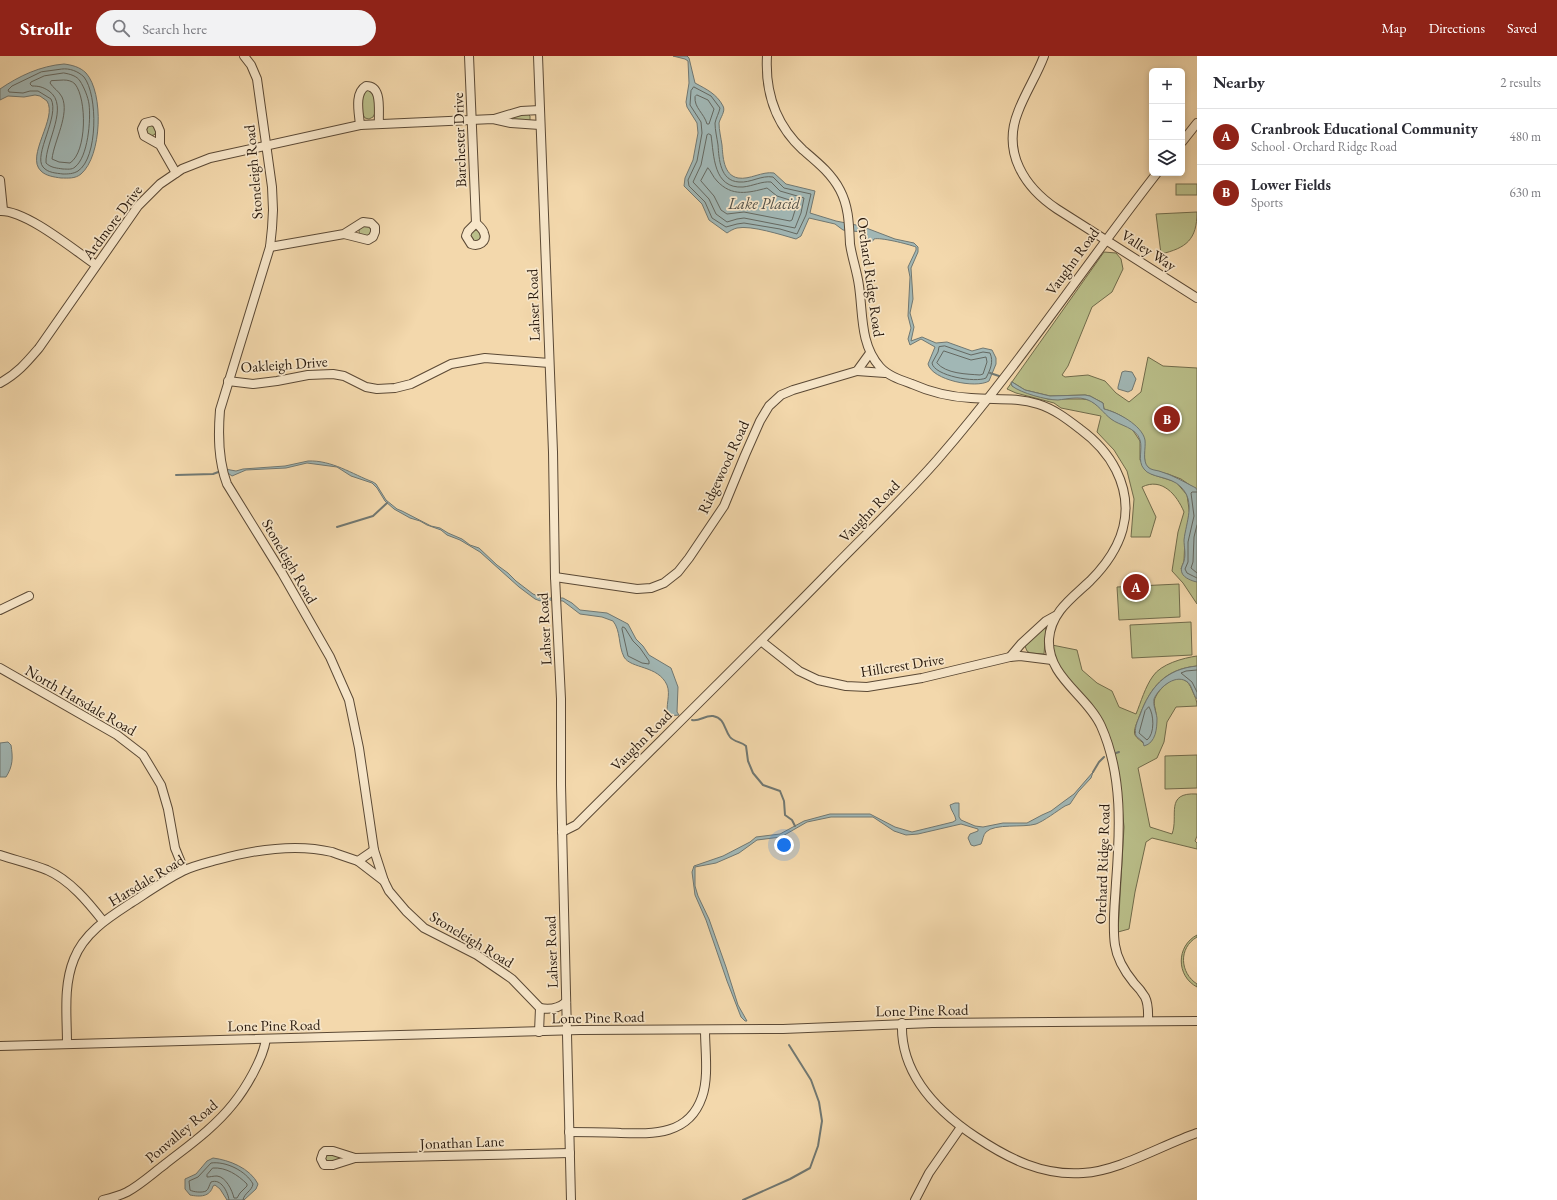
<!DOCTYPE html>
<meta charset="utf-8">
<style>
:root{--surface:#fff;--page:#f2f2f3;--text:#2b2b33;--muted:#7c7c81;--line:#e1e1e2;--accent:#8f2418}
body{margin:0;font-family:"EB Garamond",serif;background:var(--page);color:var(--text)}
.controls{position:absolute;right:12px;top:12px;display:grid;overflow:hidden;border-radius:6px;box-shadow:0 2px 6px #0003}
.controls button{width:36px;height:36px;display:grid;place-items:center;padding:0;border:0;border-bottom:1px solid var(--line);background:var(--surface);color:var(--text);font:20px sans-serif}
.you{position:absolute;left:784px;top:789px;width:14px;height:14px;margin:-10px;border:3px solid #fff;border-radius:50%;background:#1a73e8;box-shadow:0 0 0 6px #1a73e833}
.badge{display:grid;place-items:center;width:26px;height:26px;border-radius:50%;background:var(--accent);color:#fff;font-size:13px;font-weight:700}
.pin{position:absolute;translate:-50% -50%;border:2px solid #fff;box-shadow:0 1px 4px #0006}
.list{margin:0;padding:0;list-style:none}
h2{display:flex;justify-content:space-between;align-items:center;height:52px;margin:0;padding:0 16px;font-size:17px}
h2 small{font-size:13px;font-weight:400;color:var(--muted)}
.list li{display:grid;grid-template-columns:26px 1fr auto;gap:12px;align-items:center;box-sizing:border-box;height:56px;padding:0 16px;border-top:1px solid var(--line)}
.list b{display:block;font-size:15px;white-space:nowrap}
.list p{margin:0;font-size:13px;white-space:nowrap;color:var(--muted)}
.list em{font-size:13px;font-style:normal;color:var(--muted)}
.icon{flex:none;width:22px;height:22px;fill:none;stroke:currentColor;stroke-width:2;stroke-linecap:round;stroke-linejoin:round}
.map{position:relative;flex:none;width:1197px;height:1144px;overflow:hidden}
header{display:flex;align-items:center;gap:24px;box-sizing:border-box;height:56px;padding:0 20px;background:var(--accent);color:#fff}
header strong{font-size:19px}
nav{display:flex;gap:22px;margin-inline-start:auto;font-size:14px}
.search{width:280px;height:36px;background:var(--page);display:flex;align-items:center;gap:10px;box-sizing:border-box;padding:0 14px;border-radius:22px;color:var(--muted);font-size:15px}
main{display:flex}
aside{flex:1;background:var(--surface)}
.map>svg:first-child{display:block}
.green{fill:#babf8a;stroke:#716c4c}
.water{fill:#a1b7b5;stroke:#717872}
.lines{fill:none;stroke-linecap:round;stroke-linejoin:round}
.shore{stroke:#646861;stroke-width:1}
.stream{stroke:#717872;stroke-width:2}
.minor-casing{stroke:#5b4935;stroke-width:10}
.minor{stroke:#f7e6c9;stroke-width:8}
.labels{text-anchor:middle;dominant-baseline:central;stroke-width:3.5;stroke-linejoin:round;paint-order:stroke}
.street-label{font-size:15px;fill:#28190d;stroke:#f7e6c9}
.water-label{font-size:16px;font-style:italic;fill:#525048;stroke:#f7e6c9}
</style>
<header>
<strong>Strollr</strong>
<div class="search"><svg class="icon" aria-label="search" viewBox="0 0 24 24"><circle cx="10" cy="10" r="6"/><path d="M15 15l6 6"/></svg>Search here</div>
<nav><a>Map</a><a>Directions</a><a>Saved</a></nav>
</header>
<main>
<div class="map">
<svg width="1197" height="1144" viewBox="0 0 1197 1144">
<rect width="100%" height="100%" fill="#f3d8ac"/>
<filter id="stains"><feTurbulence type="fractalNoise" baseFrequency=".005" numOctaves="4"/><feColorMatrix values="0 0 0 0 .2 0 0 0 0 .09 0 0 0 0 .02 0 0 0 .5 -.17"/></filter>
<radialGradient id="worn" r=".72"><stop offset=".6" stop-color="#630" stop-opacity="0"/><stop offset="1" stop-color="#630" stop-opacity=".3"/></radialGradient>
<g class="green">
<path d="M369 33 374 38 375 57 373 61 369 63 365 62C360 55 360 42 363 35Z"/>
<path d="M528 58 530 60V65L519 66 508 62 519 59Z"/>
<path d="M152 68 157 75 154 79 149 80 144 72Z"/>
<rect x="1176" y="128" width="21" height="11"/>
<path d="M1197 156C1197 184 1186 192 1161 198L1156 158Z"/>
<circle cx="365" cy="175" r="6"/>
<circle cx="475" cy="180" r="6"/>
<path d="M1104 196 1116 197 1121 203 1123 213 1112 236 1092 251 1068 310 1062 319 1065 321 1088 319 1105 325 1116 337 1129 346 1141 336 1148 301 1163 310 1197 312V434L1181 423 1168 418 1152 414 1147 411 1145 407 1142 378C1132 366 1120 357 1104 353L1103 347 1090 340 1085 339 1050 340 1025 334 1012 326V330L1048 343H1082L1090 344 1098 350 1113 364 1130 371 1134 376 1140 385V404L1151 418 1176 426 1187 439 1190 460 1185 480 1184 505 1181 513 1197 526V548L1183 527 1172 515 1178 476 1184 456C1177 439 1162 421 1142 431L1156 461 1150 481H1131L1134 443 1127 415 1114 394 1097 376 1101 360 1061 352 1054 347 1016 337 1007 333Z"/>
<path d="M1179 528 1180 561 1119 564 1117 531Z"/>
<path d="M1191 566 1192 599 1132 602 1130 569Z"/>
<path d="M1044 571 1046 573 1044 598 1030 597 1027 595 1025 590 1037 577Z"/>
<path d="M1052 589 1077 594 1082 614 1097 627 1112 635 1119 651 1136 658C1141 646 1145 631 1153 620 1161 608 1183 602 1197 600V610C1164 613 1150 632 1139 661 1137 667 1133 674 1135 679 1137 683 1142 685 1144 688 1147 681 1156 665 1156 659 1156 652 1152 647 1156 640 1161 631 1175 617 1186 625 1190 628 1191 632 1193 636 1195 641 1197 644 1197 650L1176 651 1167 666 1164 686 1157 702 1138 712 1150 771 1172 778C1179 760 1164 736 1197 738V780L1195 785 1197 787V793L1152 782 1146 786 1135 836 1129 873 1118 876 1124 771 1120 730 1103 666 1096 654 1071 626 1057 608Z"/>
<path d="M1197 699V732L1165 733V700Z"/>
<path d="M1197 879V881C1178 892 1180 917 1197 928V931C1176 920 1176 890 1197 879Z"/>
<path d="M329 1098 339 1101V1104L326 1106 324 1100Z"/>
</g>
<g class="water">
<path d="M673 0H687L689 2 695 27C706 33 717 38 723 50 726 55 720 62 719 67 719 74 721 82 722 89 723 100 723 119 738 122 750 124 762 115 774 117L786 128 815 135 810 157 836 165 861 170 895 183 914 187 918 191V196L911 212 913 243 910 257 914 271 911 285 922 281 936 287 947 286 972 295 983 292 992 294 996 302V308L989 325C976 333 932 324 928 308L935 291 921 283 910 289 908 283 911 272 908 260 910 221 908 211 916 194V191C908 188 880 181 874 183L872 186H870L865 183 862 176 843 174 835 168 809 162 801 180 796 183C782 179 751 169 737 172 733 173 730 175 727 177L709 164 702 148 684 130 685 122 693 104 698 77 697 67 687 51 686 46 689 27 688 5 685 3Z"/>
<path d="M64 8C72 9 80 11 86 17 104 37 102 100 81 118 75 123 68 122 61 122 54 121 46 120 41 115 25 100 58 62 47 45L40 40 35 39 24 41 8 40 0 44V33C19 20 40 10 64 8Z"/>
<path d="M1125 315 1132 316 1136 323 1132 334 1128 336 1118 333V331L1122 316Z"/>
<path d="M1011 326H1012L1025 334 1050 340 1085 339 1090 340 1103 347 1104 353C1117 356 1142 369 1145 384 1146 392 1142 405 1148 411 1151 414 1155 414 1159 415 1173 419 1184 426 1196 432L1197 434V526C1192 525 1184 522 1182 517 1180 512 1183 509 1184 505 1186 498 1184 491 1184 484 1186 466 1196 446 1181 431 1171 420 1150 422 1144 413 1137 405 1143 393 1140 384 1136 371 1120 370 1111 363 1103 357 1098 348 1088 344 1079 340 1067 343 1058 344 1046 344 1021 337 1012 330Z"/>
<path d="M308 405C332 404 352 418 373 426L376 428 386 444 397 453 402 455 431 470 440 472 448 477 462 483 470 489 479 492 497 509 508 517 516 525 533 538 543 542H563L572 547 580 554 607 557 628 568 636 583 643 590 649 599 671 612 678 631 677 656 679 659 668 660C665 650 671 639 667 629 658 609 631 613 624 601 618 589 621 575 613 565L602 561 580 558 563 545 549 544 543 546 535 543 519 531 480 496 460 484 447 479 441 474 427 469 420 465 410 462 394 453 385 445 377 432 372 427 351 420 337 411 307 407 286 412 246 414 232 420 225 415V413L236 415 243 413 285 410Z"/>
<path d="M1197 610V643C1192 637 1192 628 1186 625 1174 618 1158 633 1154 643 1153 650 1156 655 1157 662 1157 672 1156 687 1144 690L1143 686 1136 680C1134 673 1137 666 1140 659 1150 631 1166 613 1197 610Z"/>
<path d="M8 686 11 689C13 702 13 710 6 721H0V687Z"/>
<path d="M1093 716 1091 722 1078 736 1070 748 1065 750C1057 755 1044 765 1036 768 1023 772 995 767 986 776 983 779 983 784 981 788L974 790 971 789 968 782 970 778 978 775V773L961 768 918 778 906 779 894 775 873 761H831L807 766 781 781 757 784 739 797 716 807 695 811V830L698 840 709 863 726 911 738 949 747 965H745L741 961 727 925 706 864 695 839 692 816 694 810 723 800 750 786 756 781 780 778 804 765 830 758H870L895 771 912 776 953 766 956 764C955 758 951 755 950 749L955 747H959V761L961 764 975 770 983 771 1003 767H1027L1042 759 1051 755 1063 746 1074 738Z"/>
<path d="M213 1102C229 1104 250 1112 258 1128L256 1133 244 1144H227L220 1133 215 1129 213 1130C210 1141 200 1141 190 1139L185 1133V1123L196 1118 207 1105Z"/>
</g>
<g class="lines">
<g class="shore">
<path d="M62 13C69 12 78 15 84 21 98 39 98 102 78 115 73 118 68 118 63 118 56 117 48 117 43 111 33 99 60 60 51 43L38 35H30L23 37 9 36 8 34 12 30 41 16Z"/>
<path d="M64 17C70 18 77 20 80 25 84 31 88 41 89 48 91 64 88 101 75 111 72 114 67 113 63 113 57 112 51 112 46 107 45 86 70 50 49 35 43 31 39 30 32 30L30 28 31 26 44 20Z"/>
<path d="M64 24C68 24 72 25 75 28 87 43 87 96 70 107L59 106 52 103C54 85 70 58 62 41 59 35 53 32 50 27L51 25Z"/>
<path d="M694 31 711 40 720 52C719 57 716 62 715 67 715 74 717 82 718 89 719 103 720 125 739 126 751 127 761 119 773 121L784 132 811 138 806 159 797 178 780 173 744 167 737 168 726 171 712 162 705 146 689 130 688 124 697 105 702 77 701 66 690 49 691 35Z"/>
<path d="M697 39 708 44 714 53 709 68H707C704 57 694 52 695 41Z"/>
<path d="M709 78 711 79C714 99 713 133 743 131 753 130 762 125 771 126L780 135 804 142 801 157 795 172 744 162 737 163 727 166 716 158 709 143 693 126 701 109 707 79Z"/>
<path d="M708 112C711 115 713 121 717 125 732 141 748 137 767 132L777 140 796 146 797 148 792 164 790 165 744 156 727 158 721 154 714 140 701 125Z"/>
<path d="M945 290 971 299 983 296 990 297C994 306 990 314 986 322 976 327 934 320 932 307L938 296 939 291Z"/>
<path d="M944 295 971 304 986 301 987 306 983 318 980 319C967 318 946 318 937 307Z"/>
<path d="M1197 436H1192L1191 437 1194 460 1188 486V506L1185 513 1187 517 1197 522"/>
<path d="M1197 469 1194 481 1193 506 1191 512 1197 517"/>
<path d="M623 571 625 572 633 585 640 592 649 605V608L642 607 628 600 622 573Z"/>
<path d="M1197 614 1186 615 1181 617 1192 626 1197 636"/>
<path d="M1149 651C1154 658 1155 678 1147 684L1139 677 1145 655Z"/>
<path d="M213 1112C226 1111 238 1119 247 1128V1130L240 1137 237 1142H234C232 1134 226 1121 217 1120 213 1120 210 1121 207 1121V1119Z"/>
<path d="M229 1144C228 1136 221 1122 211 1126 209 1129 209 1133 206 1135 202 1137 193 1136 190 1134L189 1125 198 1121 211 1107C226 1105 246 1115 253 1128 252 1135 244 1137 243 1144"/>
</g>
<g class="stream">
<path d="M990 317 999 320"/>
<path d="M176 419 213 418 221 415"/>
<path d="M337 471 373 460 387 447"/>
<path d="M692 664C699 666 705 659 713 660 725 662 724 673 730 681 734 686 742 686 746 690L748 705 753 717 763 729 780 735 784 745 785 759 792 764 795 770"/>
<path d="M1116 697 1119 696"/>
<path d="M1093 716 1099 706 1104 701"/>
<path d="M743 1144 790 1123 810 1112 818 1090 822 1065 819 1046 811 1024 789 989"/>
</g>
<defs>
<g id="minor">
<path d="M244 0 251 9 257 23 272 131 273 154 272 172 270 191 220 354C218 379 218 404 227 428L282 517 330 601 349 644 359 692 374 794 384 825 389 835 406 855 424 872 477 899 502 916 512 923 540 952 539 976"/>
<path d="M469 0 476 167"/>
<path d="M538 0 553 396 555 521 561 643V729L571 1144"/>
<path d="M767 0C765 36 776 69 803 94 817 106 831 117 840 134 849 151 849 169 850 188 852 202 857 215 859 230 863 257 860 289 880 311 888 320 901 324 912 328 930 336 952 341 971 342 994 344 1016 341 1038 348 1054 353 1067 363 1080 373 1095 384 1108 398 1116 414 1137 456 1121 494 1090 525 1072 542 1051 556 1049 583 1047 621 1087 639 1101 670 1123 719 1120 775 1116 827 1115 847 1112 869 1115 889 1117 903 1125 916 1134 927 1138 931 1142 936 1145 941 1149 949 1148 957 1148 965"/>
<path d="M1044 0C1037 19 1025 37 1018 56 1002 96 1024 131 1057 153L1197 242"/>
<path d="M494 63 521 55 540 54"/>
<path d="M360 69C359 57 354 37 366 30 383 30 378 55 379 67"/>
<path d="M1182 86 1197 67"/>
<path d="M160 89V75L157 68 153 65 145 67 142 73 144 80 160 89 176 117"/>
<path d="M0 124 3 154"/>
<path d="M0 155C26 154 74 194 96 209"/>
<path d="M476 167C479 170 483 173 484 177 488 186 478 191 471 188L466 180 468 175Z"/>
<path d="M270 191 344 178 368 184 373 181 375 176V171L371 167 363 166 344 178"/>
<path d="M857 315 885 317"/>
<path d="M228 325 253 328 277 325 308 319 333 318 344 320 366 331 377 333 395 332 411 328 451 308 485 302 549 307"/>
<path d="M0 327C17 318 27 306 39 292L138 150 160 128 182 113 210 102 360 69 493 63 511 67 540 69"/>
<path d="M555 521 637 533 651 532 664 527 678 516 689 502 724 450 745 399 760 365 769 350 781 339 793 334 857 315 870 297"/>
<path d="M0 554 29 540"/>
<path d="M761 585 799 615 818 624 846 630 867 631 922 622 1010 601 1021 588 1046 565 1055 560"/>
<path d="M1010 601 1020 600 1052 604"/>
<path d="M0 612 117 679 143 699 161 729 168 753 175 792 184 814"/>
<path d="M562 776 576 769C660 685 745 602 828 517 865 479 903 443 938 403 1017 312 1083 212 1157 117"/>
<path d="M0 799C15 804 32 808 47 814 70 824 88 846 103 865"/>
<path d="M358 805 384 825"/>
<path d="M540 952C550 954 559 952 566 946"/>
<path d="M902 967C900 1018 937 1055 976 1081 1009 1103 1043 1120 1083 1117 1119 1115 1162 1089 1197 1077"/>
<path d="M67 988C67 960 63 930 74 903 84 877 108 862 131 847 148 836 165 824 183 815 193 810 206 807 217 804 253 794 295 787 332 796 340 799 349 802 358 805L374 794"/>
<path d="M0 990 580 974 783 973 932 967 1197 965"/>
<path d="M569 1076C586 1076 604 1076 621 1077 654 1078 689 1079 702 1041 709 1022 705 994 705 974"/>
<path d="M355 1102 333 1109H324L321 1103 323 1097 325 1095H333L355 1102 570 1097"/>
<path d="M103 1144C111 1142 119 1140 127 1136 140 1129 152 1118 164 1109 188 1090 214 1072 233 1048 246 1032 263 1003 266 983"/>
<path d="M915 1144 929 1117 961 1071"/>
</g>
</defs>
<use href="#minor" class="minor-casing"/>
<use href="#minor" class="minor"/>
</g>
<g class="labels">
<g class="street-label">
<text transform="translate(459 84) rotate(-92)">Barchester Drive</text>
<text transform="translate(253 116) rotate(-95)">Stoneleigh Road</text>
<text transform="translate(112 166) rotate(-53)">Ardmore Drive</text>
<text transform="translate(1149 194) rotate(33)">Valley Way</text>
<text transform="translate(1072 205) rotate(-54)">Vaughn Road</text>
<text transform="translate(871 221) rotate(82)">Orchard Ridge Road</text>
<text transform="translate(533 249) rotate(-92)">Lahser Road</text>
<text transform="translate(284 308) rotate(-4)">Oakleigh Drive</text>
<text transform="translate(723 411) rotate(-65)">Ridgewood Road</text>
<text transform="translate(869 455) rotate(-46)">Vaughn Road</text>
<text transform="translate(290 505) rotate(60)">Stoneleigh Road</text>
<text transform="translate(544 573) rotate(-93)">Lahser Road</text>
<text transform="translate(902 609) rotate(-9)">Hillcrest Drive</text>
<text transform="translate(81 644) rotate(30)">North Harsdale Road</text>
<text transform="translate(641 684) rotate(-45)">Vaughn Road</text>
<text transform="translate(1102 808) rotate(-88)">Orchard Ridge Road</text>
<text transform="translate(146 824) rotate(-31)">Harsdale Road</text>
<text transform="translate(472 883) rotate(31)">Stoneleigh Road</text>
<text transform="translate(551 896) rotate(-92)">Lahser Road</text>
<text transform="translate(922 954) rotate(-1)">Lone Pine Road</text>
<text transform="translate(598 961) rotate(-1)">Lone Pine Road</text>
<text transform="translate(274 969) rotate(-1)">Lone Pine Road</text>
<text transform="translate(181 1075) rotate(-40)">Ponvalley Road</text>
<text transform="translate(462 1086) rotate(-2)">Jonathan Lane</text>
</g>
<g class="water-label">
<text x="764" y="147">Lake Placid</text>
</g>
</g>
<rect width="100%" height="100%" filter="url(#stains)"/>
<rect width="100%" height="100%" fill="url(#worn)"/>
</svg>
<div class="controls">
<button>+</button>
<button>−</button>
<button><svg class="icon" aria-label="layers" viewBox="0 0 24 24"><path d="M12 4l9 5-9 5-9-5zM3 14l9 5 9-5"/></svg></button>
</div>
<div class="you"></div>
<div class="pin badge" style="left:1136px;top:531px">A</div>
<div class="pin badge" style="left:1167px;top:363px">B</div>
</div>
<aside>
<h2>Nearby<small>2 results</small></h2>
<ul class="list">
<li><span class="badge">A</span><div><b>Cranbrook Educational Community</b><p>School · Orchard Ridge Road</p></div><em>480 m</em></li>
<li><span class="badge">B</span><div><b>Lower Fields</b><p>Sports</p></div><em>630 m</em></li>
</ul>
</aside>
</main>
